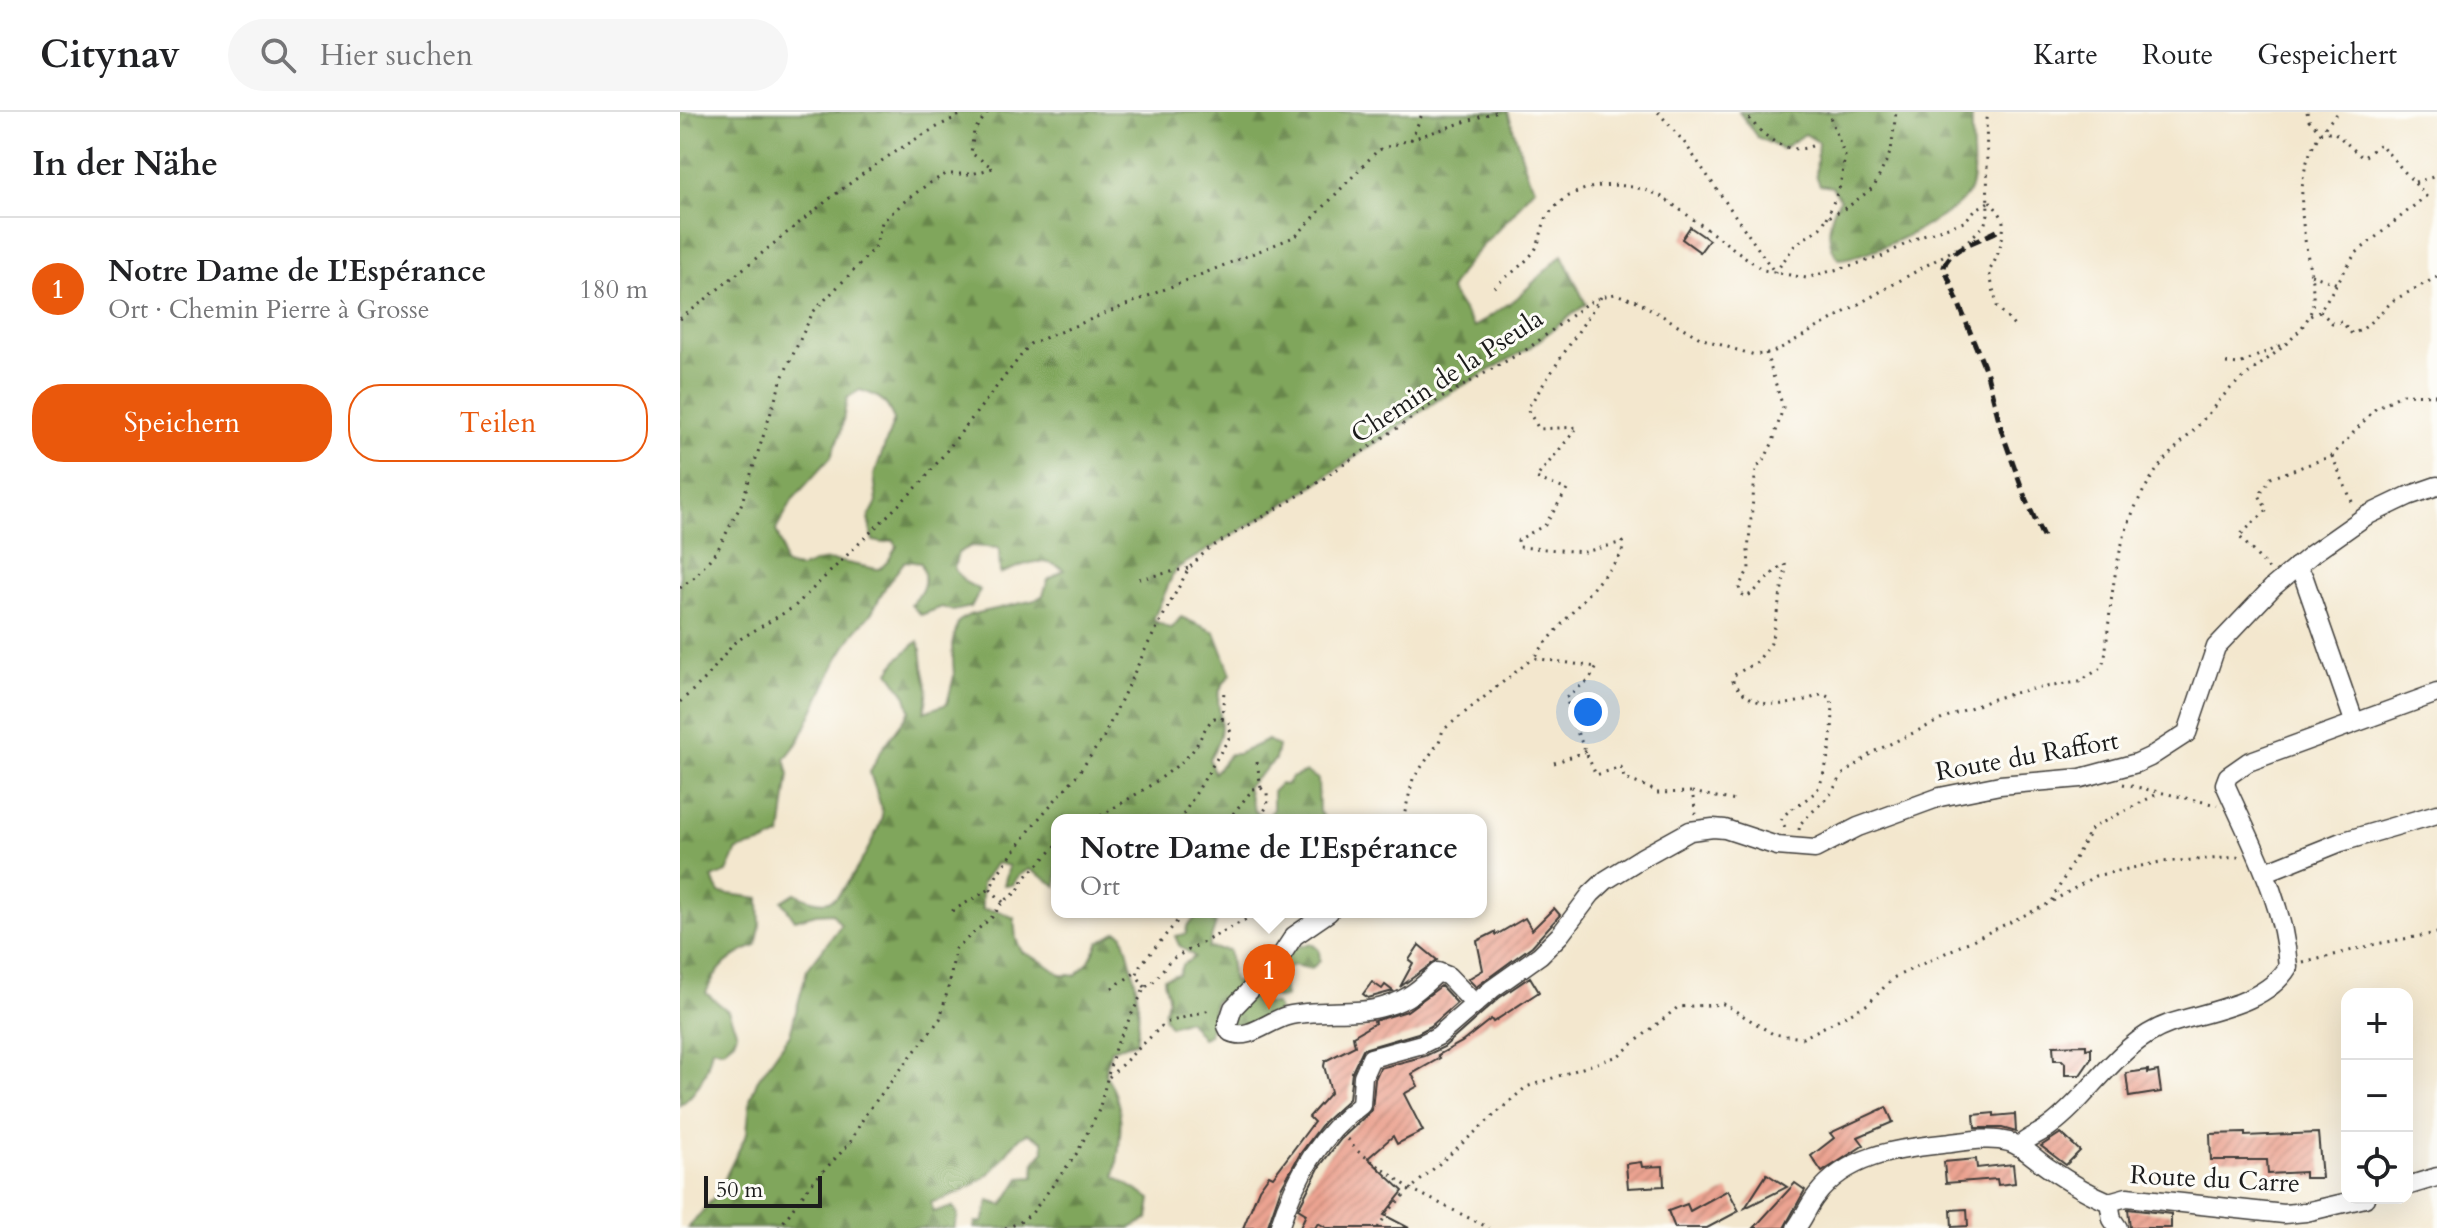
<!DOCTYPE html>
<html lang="de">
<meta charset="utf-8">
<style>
:root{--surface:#fff;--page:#f6f6f6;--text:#202124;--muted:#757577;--line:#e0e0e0;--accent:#ea580c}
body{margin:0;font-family:Cardo,serif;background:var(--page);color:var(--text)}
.controls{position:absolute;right:24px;bottom:24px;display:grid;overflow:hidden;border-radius:16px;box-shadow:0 8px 32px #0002}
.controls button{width:72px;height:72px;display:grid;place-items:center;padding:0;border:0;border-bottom:2px solid var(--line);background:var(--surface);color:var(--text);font:40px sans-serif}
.scale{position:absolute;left:24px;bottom:20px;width:118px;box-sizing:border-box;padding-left:8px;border:4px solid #1c1c1c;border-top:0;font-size:22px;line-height:28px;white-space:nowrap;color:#1c1c1c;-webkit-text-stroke:6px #fdfcf7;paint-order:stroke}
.you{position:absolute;left:908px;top:600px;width:28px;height:28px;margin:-20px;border:6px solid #fff;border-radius:50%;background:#1a73e8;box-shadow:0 0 0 12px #1a73e833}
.badge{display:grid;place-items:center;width:52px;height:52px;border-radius:50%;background:var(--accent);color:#fff;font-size:26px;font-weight:700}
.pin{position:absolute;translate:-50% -66px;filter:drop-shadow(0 2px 4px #0008)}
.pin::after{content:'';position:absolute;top:42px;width:28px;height:24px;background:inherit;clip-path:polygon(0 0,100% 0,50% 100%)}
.popup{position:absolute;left:371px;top:702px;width:436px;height:104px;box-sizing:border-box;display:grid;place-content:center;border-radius:16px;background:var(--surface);filter:drop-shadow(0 2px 6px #0005);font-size:26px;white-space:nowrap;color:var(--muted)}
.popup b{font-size:30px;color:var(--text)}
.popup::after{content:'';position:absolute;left:50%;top:100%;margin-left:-16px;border:16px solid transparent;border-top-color:var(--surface)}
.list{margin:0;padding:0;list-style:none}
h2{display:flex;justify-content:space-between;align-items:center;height:104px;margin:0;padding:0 32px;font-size:34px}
h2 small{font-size:26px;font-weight:400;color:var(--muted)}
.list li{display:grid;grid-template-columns:52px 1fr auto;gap:24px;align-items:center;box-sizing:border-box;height:144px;padding:0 32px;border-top:2px solid var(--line)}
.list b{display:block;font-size:30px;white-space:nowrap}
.list p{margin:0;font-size:26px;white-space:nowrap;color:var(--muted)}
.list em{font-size:26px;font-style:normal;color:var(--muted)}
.actions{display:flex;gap:16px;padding:24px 32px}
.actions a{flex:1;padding:18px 0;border:2px solid var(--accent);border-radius:32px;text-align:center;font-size:28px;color:var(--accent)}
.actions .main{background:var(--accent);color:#fff}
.icon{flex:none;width:44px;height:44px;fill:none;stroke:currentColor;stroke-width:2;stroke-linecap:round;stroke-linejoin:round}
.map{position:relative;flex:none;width:1757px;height:1116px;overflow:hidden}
header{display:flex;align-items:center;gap:48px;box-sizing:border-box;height:112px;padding:0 40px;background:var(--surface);border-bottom:2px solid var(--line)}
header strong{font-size:38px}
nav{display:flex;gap:44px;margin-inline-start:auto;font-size:28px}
.search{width:560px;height:72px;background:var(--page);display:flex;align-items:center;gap:20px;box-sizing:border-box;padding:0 28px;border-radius:44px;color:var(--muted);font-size:30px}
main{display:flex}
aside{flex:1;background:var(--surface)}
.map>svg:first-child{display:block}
.forest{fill:url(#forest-firs);stroke:#4e613c;stroke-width:2;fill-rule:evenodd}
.building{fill:url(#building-hatch)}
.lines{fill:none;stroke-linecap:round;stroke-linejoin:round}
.street-casing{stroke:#3c3a37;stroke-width:21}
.path{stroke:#3c3a37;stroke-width:3;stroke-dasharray:2 6;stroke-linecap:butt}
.street{stroke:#fff;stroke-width:18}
.rail{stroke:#1c1c1c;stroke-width:5;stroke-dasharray:12 6;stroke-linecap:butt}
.labels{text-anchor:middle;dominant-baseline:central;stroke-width:6;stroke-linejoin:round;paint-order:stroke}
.street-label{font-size:26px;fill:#1c1c1c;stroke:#fdfcf7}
</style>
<header>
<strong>Citynav</strong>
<div class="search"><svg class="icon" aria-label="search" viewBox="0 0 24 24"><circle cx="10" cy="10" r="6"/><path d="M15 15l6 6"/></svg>Hier suchen</div>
<nav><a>Karte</a><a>Route</a><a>Gespeichert</a></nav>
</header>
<main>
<aside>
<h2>In der Nähe<small></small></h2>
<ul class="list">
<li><span class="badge">1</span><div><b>Notre Dame de L'Espérance</b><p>Ort · Chemin Pierre à Grosse</p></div><em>180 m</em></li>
</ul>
<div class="actions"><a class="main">Speichern</a><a>Teilen</a></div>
</aside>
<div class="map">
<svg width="1757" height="1116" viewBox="0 0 1757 1116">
<defs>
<pattern id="forest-firs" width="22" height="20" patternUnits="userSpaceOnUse" patternTransform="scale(2)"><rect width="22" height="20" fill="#80a65c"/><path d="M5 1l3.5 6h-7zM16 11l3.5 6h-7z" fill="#68864b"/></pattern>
<pattern id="building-hatch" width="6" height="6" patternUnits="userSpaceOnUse" patternTransform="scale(2)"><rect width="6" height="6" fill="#eba391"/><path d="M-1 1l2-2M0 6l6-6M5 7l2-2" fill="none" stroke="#c98c7c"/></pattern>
</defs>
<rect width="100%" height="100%" fill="#fdfcf7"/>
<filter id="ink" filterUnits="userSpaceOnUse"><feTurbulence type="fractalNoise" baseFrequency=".0125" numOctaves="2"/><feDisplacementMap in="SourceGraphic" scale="16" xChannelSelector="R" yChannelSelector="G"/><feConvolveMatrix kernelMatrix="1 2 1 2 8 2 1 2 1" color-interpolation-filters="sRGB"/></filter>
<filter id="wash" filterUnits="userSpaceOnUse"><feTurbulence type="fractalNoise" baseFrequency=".006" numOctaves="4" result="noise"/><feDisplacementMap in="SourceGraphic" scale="32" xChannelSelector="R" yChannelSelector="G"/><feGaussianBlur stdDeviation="1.8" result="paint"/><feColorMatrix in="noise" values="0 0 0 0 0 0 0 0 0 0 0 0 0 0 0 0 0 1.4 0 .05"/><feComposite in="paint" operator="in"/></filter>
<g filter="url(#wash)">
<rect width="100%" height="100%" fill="#f3e7ce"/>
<g class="forest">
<path d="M0 0H828L848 64 855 76C844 84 840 95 830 105 808 129 784 149 770 178L794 215 837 186 882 143 906 192 849 236 758 288 615 386 499 455 494 460 473 508 491 517 501 505 535 520 551 562C526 589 546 597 540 623 538 632 533 640 529 647L534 661 550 642H558L588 628 598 634 595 648 567 675 574 699 588 706 593 697V679L600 672 606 673 611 666 626 660 638 667 639 700 647 708H377V774L349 757 337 765 332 773H324L329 754 316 751 302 771V797L319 799 334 806 336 827 342 840 363 850 381 863H396L408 851 419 830 437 819 443 823C454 859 463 892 456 930L431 937 425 962C448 995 440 1028 435 1065L471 1087 468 1107 451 1116H294L295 1110H303L309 1089 323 1093 340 1066 354 1065 355 1049 364 1039 363 1029 347 1021C334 1029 330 1037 321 1049 309 1065 292 1075 275 1082 265 1086 262 1089 251 1090L253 1100 273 1095 278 1103 274 1116H8L33 1087 41 1074 67 1021 70 988 77 969 110 922 127 858 161 813 152 801 136 802 115 808 102 789 115 781C126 786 140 793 152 788 164 783 203 715 202 702 201 689 193 673 190 660L200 640 230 599 226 584 209 560 218 547 238 529C243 538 241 544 243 554 247 577 250 575 244 600L267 592 274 564 272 533 278 510 289 503 355 488 363 483 368 468 384 458C362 442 343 453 320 462L319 436 291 434 278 441 274 457 285 470 300 478 291 495 273 499 262 495 241 503 231 493C244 479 248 469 241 451L225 449 206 474 191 502 176 518 157 548 119 629 105 647 109 662 101 723 84 731 57 738 47 760 32 766 40 781 79 786 80 815 76 834C51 843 36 856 26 881L48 899 57 921 54 929 43 938 32 936C28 958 19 980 0 993ZM180 278C200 284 207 289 214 308L194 363 197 390 188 407 193 429 203 431 213 428 217 434 208 449 200 457C183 456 156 446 141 449 123 452 126 461 104 452L102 435 96 418 113 387 151 345 161 320 167 286Z"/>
<path d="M1059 0H1292C1290 20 1298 65 1289 80 1274 106 1189 145 1159 147 1144 130 1148 105 1160 87L1152 75 1140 73 1136 63 1138 30 1125 22 1102 37 1077 25Z"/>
<path d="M522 800H528V806L536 811 528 836 549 838 553 869H559L564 851 570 844 584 847 589 843 631 831 639 838 640 849 631 857 613 853 606 856 603 869 605 885 596 886 578 874 573 884 575 891 596 892 599 899 563 920 552 914 550 888 544 891 535 888 529 923 522 926 508 908 490 914C480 901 485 901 488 888 489 880 484 874 484 866L499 862 502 853 515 845 499 833 495 824 506 822 507 814Z"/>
</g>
<g id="blocks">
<g class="building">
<path d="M1010 115 1029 128 1020 140 1002 127Z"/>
<path d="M874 796 880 803 852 834 796 875 788 867 803 858 797 829 815 820 816 823 845 806 852 818Z"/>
<path d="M739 833 757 848 720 875 733 851 729 848Z"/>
<path d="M850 865 859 880 813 910 811 907 782 930 758 943 760 946 732 962 738 974 724 982 743 1019 717 1032 713 1024 688 1046 723 1079 704 1103 729 1116H647L638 1111 635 1116H620L626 1102 618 1097 640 1054 661 1027 692 998 695 967 700 956 745 944 764 935 819 886Z"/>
<path d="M692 870 702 877 705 873 713 879 688 886 683 882Z"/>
<path d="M761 874 777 891 751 914 738 921 683 937 672 960 669 987 644 1010 620 1042 601 1076 587 1116H563L579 1077 589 1063 593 1065 628 1018 634 1010 629 1005 651 980 644 954 645 949 675 934 673 924 695 911 694 909 727 899Z"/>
<path d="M1406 933V937L1411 936V947L1400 963H1385V951L1382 948H1374L1373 934Z"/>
<path d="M1468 958V961L1478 959 1481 980 1449 985 1446 961Z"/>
<path d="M1206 995 1213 1010 1178 1025 1184 1033 1142 1060 1131 1044 1154 1026 1150 1021Z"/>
<path d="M1314 1001V1004L1335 1002 1336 1020 1322 1016H1295L1294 1003Z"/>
<path d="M1381 1021 1400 1039 1386 1053 1361 1034Z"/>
<path d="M1565 1021V1024L1638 1021 1642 1066H1625V1060L1588 1062 1587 1048H1531L1530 1022Z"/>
<path d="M1296 1047 1297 1056 1333 1052 1335 1071 1318 1073 1317 1067 1266 1071 1264 1050Z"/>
<path d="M961 1050 962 1055 983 1054 984 1074 948 1076 946 1052Z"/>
<path d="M1087 1062 1107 1075 1065 1096Z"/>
<path d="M1115 1071 1125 1078 1104 1116H1074Z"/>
<path d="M1048 1078 1059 1099 1027 1116H995L988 1099 1007 1092 1010 1099Z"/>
<path d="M1287 1097 1288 1114 1272 1115 1271 1098Z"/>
<path d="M1448 1097 1491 1102V1116H1450Z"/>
</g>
</g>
</g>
<g filter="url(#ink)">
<use href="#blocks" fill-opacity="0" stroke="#3c3a37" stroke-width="2"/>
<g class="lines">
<defs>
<g id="street">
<path d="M1616 455 1624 466 1674 609"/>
<path d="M1586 760 1661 730 1757 702"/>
<path d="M649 800 614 824 597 850 553 896 547 914 550 920C568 929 588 909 607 904 639 896 675 904 706 894 728 888 742 875 758 860L768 864 795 892"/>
<path d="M1339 1034C1348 1025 1360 1022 1370 1014 1412 983 1438 930 1489 912 1527 899 1585 893 1608 855 1604 789 1571 731 1545 672L1548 664 1568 650 1757 581"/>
<path d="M1727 1074 1757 1065"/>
<path d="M1429 1090 1447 1085 1604 1102 1626 1100 1685 1086"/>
<path d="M1429 1090 1432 1107 1438 1116"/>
<path d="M599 1116C614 1067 639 1024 681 993L683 964 691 946 742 932 758 924 812 877 860 843 880 823 911 782 926 768 963 745 1010 719 1033 716 1045 717 1097 734 1135 737 1178 715 1260 685 1320 673 1401 666 1457 651 1470 645 1507 621 1536 535 1594 474 1632 442 1686 404 1728 384 1757 374"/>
<path d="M1116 1116C1124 1106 1128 1094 1136 1084 1166 1044 1215 1037 1262 1032 1283 1030 1308 1024 1329 1030 1345 1035 1357 1049 1370 1057 1389 1070 1409 1082 1429 1090"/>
</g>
</defs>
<use href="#street" class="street-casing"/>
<g class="path">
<path d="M978 0 1004 30 1095 161"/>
<path d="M1064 0C1079 20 1105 47 1134 33"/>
<path d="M1627 0 1629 8 1641 20H1654L1683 46 1700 32 1746 84 1675 142 1640 199 1630 204"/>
<path d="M731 28 743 0"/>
<path d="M1735 70 1757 64"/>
<path d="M1310 89C1313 94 1320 100 1322 106 1327 120 1317 148 1309 159L1317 194 1334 214"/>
<path d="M1147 106 1160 74 1165 44 1148 0"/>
<path d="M1095 161 1115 133 1140 116 1147 106 1169 94 1194 75 1211 39 1216 0"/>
<path d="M1631 163 1658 172"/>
<path d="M814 175C826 165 841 155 852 142 862 131 860 114 869 102 894 67 950 67 984 86L1083 158 1126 166 1201 145 1243 123 1284 110 1295 98 1310 89"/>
<path d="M921 185 847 297 859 317 898 315 856 366 887 378 865 413 838 428 839 435 905 440 943 430 942 442 853 546 917 555 909 568 886 585 894 613 916 663 941 655 944 666C956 672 967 673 977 681L1012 680 1016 702"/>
<path d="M1640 199 1652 211 1662 210 1672 222 1683 217 1714 188 1757 165"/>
<path d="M0 207C94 136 179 50 287 0"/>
<path d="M1086 241 1103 295 1093 330 1082 352 1076 355 1068 439 1069 457 1059 474 1060 481 1066 485C1081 477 1089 461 1105 452L1106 456 1091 531 1077 550 1054 563 1053 569C1074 602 1112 594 1143 582L1150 586C1158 599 1147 666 1136 679 1126 690 1108 696 1101 708L1106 717"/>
<path d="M1546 251 1560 252 1601 233"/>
<path d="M1652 344 1673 392"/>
<path d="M1589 457 1559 424 1587 398 1579 383 1591 366 1652 344 1696 296 1723 282 1757 283"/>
<path d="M459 467 509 456"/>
<path d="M0 476 16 464 38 437 61 393 102 266 133 200 181 151 196 133 202 110 225 89 248 72 266 62H292L313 56 291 41 294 19 308 0"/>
<path d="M0 590 26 566 55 530 114 495 243 369 350 232 616 124 698 38 815 0"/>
<path d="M542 607 544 579"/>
<path d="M577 650 581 676"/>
<path d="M874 651 907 639"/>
<path d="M1443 672 1537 693"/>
<path d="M1012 680 1056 689"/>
<path d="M414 708C446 688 482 669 509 643 520 632 522 617 534 606L547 608 551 614 549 626 500 708"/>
<path d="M548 708 573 677 581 676 587 681 588 693 578 708"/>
<path d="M723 708 733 667 759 630 763 618 853 546"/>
<path d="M1119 718 1120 712 1129 703 1150 683 1162 663 1193 640 1271 603 1316 586 1346 578 1399 570 1421 556 1425 546C1433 473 1435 412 1482 351 1492 338 1505 328 1516 316 1528 303 1538 288 1552 275 1574 255 1614 232 1628 206 1637 190 1632 169 1629 152 1619 95 1612 44 1659 0"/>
<path d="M1373 789 1415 764 1480 750 1562 745"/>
<path d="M323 790 310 777 318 761 355 711 398 662 423 626 467 534 509 456 528 437 615 386 758 288 849 236 906 192 921 185 935 182 957 189 1020 226 1057 238 1075 243 1093 240 1105 234 1284 132 1304 114 1308 102 1306 0"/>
<path d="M272 799 310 777"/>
<path d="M1623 851 1696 832 1757 821"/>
<path d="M465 875 457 864 458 856 505 800"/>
<path d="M432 876 458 859"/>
<path d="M429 965 485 911 533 897"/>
<path d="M668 1027 676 1038 731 1077 809 1116"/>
<path d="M99 1116 130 1073 170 1031 185 1003 260 907 270 869 275 837 312 805 323 790 337 780 344 767 377 733"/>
<path d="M325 1116 339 1111 352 1101 397 1041 419 998 435 936 465 875 472 872 490 848 580 800"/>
<path d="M698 1116 707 1101 725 1082 846 975 938 944 998 895 1044 892 1093 922 1123 926 1188 892 1213 866 1370 791 1412 716 1479 681"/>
</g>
<use href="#street" class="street"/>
<path class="rail" d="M1317 119C1301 128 1269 136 1264 155L1307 262 1322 320 1346 388 1363 425"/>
</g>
</g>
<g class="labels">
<g class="street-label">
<text transform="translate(767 264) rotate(-33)">Chemin de la Pseula</text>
<text transform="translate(1347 644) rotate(-10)">Route du Raffort</text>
<text transform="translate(1535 1067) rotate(3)">Route du Carre</text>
</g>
</g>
</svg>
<div class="controls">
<button>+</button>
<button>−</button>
<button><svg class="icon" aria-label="locate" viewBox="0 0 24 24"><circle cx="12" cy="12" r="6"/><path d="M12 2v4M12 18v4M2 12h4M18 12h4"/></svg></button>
</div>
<div class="scale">50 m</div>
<div class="you"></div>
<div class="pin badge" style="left:589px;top:898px">1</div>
<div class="popup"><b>Notre Dame de L'Espérance</b>Ort</div>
</div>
</main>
